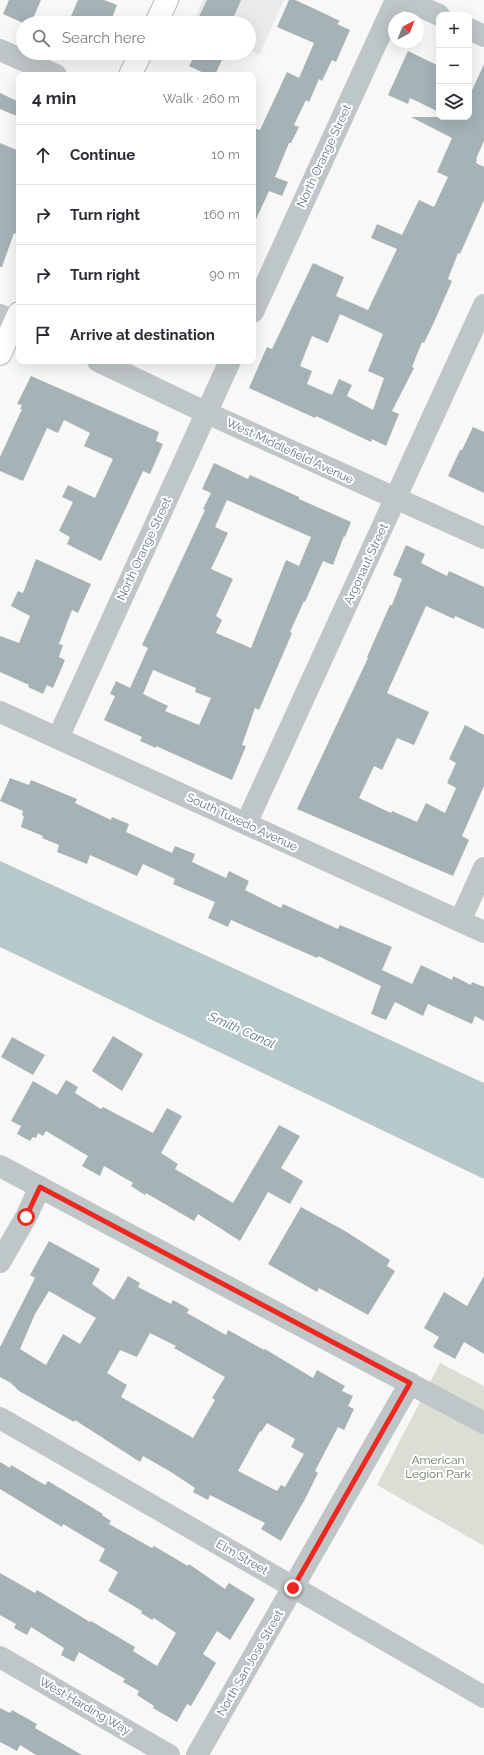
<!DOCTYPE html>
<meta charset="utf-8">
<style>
:root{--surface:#fff;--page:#f7f7f7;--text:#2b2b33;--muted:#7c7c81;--line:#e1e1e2}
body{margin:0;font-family:Raleway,sans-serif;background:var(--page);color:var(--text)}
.controls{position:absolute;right:12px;top:12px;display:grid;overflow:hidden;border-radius:8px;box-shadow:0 4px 16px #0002}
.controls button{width:36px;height:36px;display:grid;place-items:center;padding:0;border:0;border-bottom:1px solid var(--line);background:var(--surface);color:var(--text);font:20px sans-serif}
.compass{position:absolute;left:388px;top:12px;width:36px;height:36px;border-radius:50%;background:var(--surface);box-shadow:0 4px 16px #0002;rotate:42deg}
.stop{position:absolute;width:12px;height:12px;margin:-9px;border:3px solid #ee2820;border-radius:50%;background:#fff}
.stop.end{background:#ee2820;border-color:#fff;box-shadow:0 1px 4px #0008}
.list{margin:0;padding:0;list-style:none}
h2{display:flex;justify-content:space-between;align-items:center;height:52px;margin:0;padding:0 16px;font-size:17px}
h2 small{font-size:13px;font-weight:400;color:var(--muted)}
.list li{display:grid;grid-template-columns:26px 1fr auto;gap:12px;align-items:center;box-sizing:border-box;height:60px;padding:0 16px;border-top:1px solid var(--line)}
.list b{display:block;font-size:15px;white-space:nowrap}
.list em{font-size:13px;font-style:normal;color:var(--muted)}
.icon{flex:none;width:22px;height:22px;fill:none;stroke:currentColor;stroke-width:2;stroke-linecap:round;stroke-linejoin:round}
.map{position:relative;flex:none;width:484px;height:1755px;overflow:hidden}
.search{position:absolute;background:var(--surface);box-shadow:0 4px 16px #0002;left:16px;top:16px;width:240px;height:44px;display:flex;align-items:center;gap:10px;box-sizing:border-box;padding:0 14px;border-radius:22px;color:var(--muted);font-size:15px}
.panel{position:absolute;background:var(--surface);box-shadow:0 4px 16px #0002;left:16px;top:72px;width:240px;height:292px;border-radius:8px}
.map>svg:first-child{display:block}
.built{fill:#e9eae9}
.green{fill:#daded5}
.water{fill:#b7c8ca}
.building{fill:#a5b3b6;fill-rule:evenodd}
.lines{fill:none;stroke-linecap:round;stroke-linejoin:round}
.major-casing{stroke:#b2babd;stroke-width:24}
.minor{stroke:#bfc6c8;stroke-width:22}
.major{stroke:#fff;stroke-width:22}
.route{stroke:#ee2820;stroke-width:5}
.labels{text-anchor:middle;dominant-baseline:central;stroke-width:4;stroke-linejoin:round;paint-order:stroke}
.street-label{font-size:12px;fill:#627a83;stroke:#fff}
.park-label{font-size:12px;fill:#6a7a61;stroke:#fff}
.water-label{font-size:13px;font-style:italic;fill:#5d7a7d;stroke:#fff}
</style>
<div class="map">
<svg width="484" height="1755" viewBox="0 0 484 1755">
<rect width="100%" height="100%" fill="#f9f8f6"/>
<path class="built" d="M203 0H284L259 55 249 50V23H193Z"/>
<path class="green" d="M440 1363 484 1386V1546L377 1485Z"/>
<path class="water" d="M0 861 484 1083V1179L0 947Z"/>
<g class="building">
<path d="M9 0H41L31 23H23L3 14Z"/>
<path d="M78 0H104L117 5 110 23H68Z"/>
<path d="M207 0H241L231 23H196Z"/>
<path d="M289 0H295L315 9 340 21 337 24 350 30 336 62 332 60 322 81 319 79 309 102 306 100 294 125 299 127 291 143H289L275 177 288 182 282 196 269 191 253 226V128L260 130 287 72 299 78 314 43 277 27Z"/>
<path d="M408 51 439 66V112L410 98 408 104 388 95Z"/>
<path d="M196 53H225L215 75H208L189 66Z"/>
<path d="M484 64V141L476 159H477L476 163 484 167V200L460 254 458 253 448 279 452 281 435 320 424 343 422 342 412 367 414 368 392 411 399 414 386 446 372 439 371 442 316 416 315 418 249 388 267 347 272 349 313 263 344 277 336 296 368 310 397 249 371 238 377 224 402 235 419 200 434 207 448 177 437 172 452 138 411 117H469V97ZM340 314 383 334 368 371 384 378 373 410 347 396 352 385 339 379 332 395 307 384 312 371 300 366 312 336 328 343Z"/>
<path d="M0 93 19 102V117L0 109Z"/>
<path d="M0 143 19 151V235L14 233 2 267H0Z"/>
<path d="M31 376 159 432 156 441 163 444 150 474 143 471 101 561 67 544 70 537 59 531 73 502 62 497 68 485 95 498 113 459 84 446 90 433 64 420 58 433 47 428 23 481 0 471V457L22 409H20L22 405 17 404Z"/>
<path d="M473 427 484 432V493L448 476 460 450H462Z"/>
<path d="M214 463 248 479 250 475 299 497V499L351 522 345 537 344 536 333 565 323 561 305 602 304 601 290 632 292 633 259 710 255 708 242 745 246 746 232 780 156 746V748L140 741 142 737 104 720 115 696 110 694 116 681 130 688 148 648 142 645 205 510 203 509 211 493 202 489ZM227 500 311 537 299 566 286 560 251 648 216 633 222 620 216 616 233 579 211 569 228 533 215 527ZM153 670 196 688 195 692 211 698 199 725 165 711 168 706 143 694Z"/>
<path d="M406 545 425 554 421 563 447 576 449 571 484 587V629L455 616 454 619 426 606 387 693 429 712 414 745 397 738 382 770 374 766 359 798 391 813 392 811 417 822 426 803 445 813 456 788 447 783 456 763 449 759 465 725 484 735V786L462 836 469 840 453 876 297 809 368 658 367 657 390 605H392L402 579 393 575Z"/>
<path d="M36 559 91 584 78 613 72 610 59 644 63 645 59 657 65 660 53 688 47 685 43 694 28 687 29 685 0 672V636L19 643 30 616 11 606 18 591 23 593Z"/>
<path d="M10 778 29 785 31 780 77 799 75 803 111 820 112 817 129 824 126 832 172 853 175 846 195 854 192 862 226 878 229 871 249 881 245 890 281 908 283 904 338 929 340 925 392 947 382 970 412 984 421 965 452 980 453 976 471 985 472 982 484 987V1021L475 1016 472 1024 428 1004 423 1016 395 1002 386 1020 371 1014 381 986 318 956 317 958 231 920 228 927 208 918 215 902 173 884 175 879 143 864 137 876 90 855 87 864 57 852 59 845 42 838 43 836 21 827 24 816 22 815 23 811 0 801Z"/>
<path d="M113 1036 143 1054 122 1091 92 1071Z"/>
<path d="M12 1037 45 1055 33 1075 1 1057Z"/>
<path d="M66 1080 78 1087 75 1093 101 1109 103 1107 153 1133 167 1108 182 1116 161 1153 178 1164 175 1169 233 1203 279 1125 300 1136 281 1168 303 1181 290 1204 268 1192 240 1241 198 1214 194 1221 146 1193 145 1195 131 1186 133 1183 104 1166 100 1176 82 1166 88 1156 46 1131 43 1136 38 1133 36 1138 33 1137 30 1141 17 1134 21 1126 11 1121 33 1081 57 1095Z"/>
<path d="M301 1207 345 1231 390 1260 387 1266 395 1271 368 1315 319 1288 317 1292 268 1264Z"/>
<path d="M49 1241 100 1269 92 1284 114 1300 128 1276 140 1283 138 1287 171 1304 173 1300 189 1309 187 1313 226 1335 228 1330 264 1350 265 1349 313 1378 317 1370 345 1386 342 1391 353 1396 348 1406 354 1409 344 1430 338 1427 315 1471 318 1473 305 1499 281 1541 261 1529 265 1523 210 1495 208 1500 193 1492 195 1488 171 1472 143 1456 140 1462 75 1420 74 1422 19 1391 11 1383 0 1377V1347L35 1278 30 1275ZM49 1291 96 1318 80 1344 63 1334 46 1365 20 1349 35 1314ZM150 1333 176 1346 174 1348 225 1377 212 1398 215 1400 193 1438 121 1397 127 1385 107 1373 120 1350 137 1357ZM267 1423 295 1439 291 1447 304 1454 285 1487 281 1485 277 1491 238 1471 260 1431 261 1432Z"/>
<path d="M484 1276V1354L464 1342 455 1359 433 1347 439 1337 424 1328 444 1292 467 1306Z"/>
<path d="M0 1462 10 1468 11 1465 45 1485 48 1481 103 1514 102 1515 111 1521 109 1524 152 1548 154 1546 188 1566 189 1564 225 1589 229 1583 255 1599 230 1640 217 1631 203 1654 216 1663 191 1706 187 1704 177 1722 153 1708 154 1706 137 1695 139 1691 123 1682 125 1679 79 1652 74 1662 61 1655 64 1648 31 1627 27 1635 14 1628 16 1624 0 1615V1573L35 1593 37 1590 90 1622 91 1621 135 1647 133 1651 157 1666 176 1633 154 1618 152 1620 141 1613 142 1611 108 1591 118 1572 99 1561 105 1549 63 1524 62 1527 0 1489Z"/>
<path d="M0 1708 10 1713 12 1710 37 1724 35 1728 82 1755H36L20 1745 17 1751 0 1742Z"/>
</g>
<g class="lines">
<defs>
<g id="major">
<path d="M156 23 167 0"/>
<path d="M130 75 141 53"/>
<path d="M0 354 19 313"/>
</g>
</defs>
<use href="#major" class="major-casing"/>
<g class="minor">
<path d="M406 0 439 15"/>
<path d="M469 29 484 36"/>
<path d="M0 50 56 75"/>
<path d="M253 312 396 0"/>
<path d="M0 315 19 324"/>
<path d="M98 361 207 413 484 538"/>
<path d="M0 712 484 932"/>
<path d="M58 738 230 361"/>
<path d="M246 824 484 305"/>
<path d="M460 921 484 868"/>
<path d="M0 1166 484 1423"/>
<path d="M0 1262 26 1217 40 1187"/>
<path d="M0 1418 484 1697"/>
<path d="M0 1657 169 1755"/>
<path d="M197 1755 410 1383"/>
</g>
<use href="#major" class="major"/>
</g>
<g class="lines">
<path class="route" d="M26 1217 40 1187 410 1383 293 1588"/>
</g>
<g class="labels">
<g class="street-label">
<text transform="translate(324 156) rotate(-65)">North Orange Street</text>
<text transform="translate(290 451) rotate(25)">West Middlefield Avenue</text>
<text transform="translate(144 549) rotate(-65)">North Orange Street</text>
<text transform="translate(366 564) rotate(-65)">Argonaut Street</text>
<text transform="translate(242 822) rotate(25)">South Tuxedo Avenue</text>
<text transform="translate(242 1557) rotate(30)">Elm Street</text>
<text transform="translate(250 1663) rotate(-60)">North San Jose Street</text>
<text transform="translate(85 1706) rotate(30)">West Harding Way</text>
</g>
<g class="park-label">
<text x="438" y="1460">American<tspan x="438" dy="14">Legion Park</tspan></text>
</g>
<g class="water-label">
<text transform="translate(242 1030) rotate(24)">Smith Canal</text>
</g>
</g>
</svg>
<div class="controls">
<button>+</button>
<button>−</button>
<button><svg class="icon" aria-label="layers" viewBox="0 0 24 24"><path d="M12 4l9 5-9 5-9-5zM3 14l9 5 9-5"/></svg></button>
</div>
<svg class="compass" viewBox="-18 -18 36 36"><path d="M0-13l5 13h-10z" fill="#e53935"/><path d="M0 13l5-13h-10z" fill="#7c7c81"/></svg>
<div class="stop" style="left:26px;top:1217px"></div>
<div class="stop end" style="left:293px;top:1588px"></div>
<div class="search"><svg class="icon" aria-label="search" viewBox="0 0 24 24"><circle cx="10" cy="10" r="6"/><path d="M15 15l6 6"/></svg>Search here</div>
<section class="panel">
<h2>4 min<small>Walk · 260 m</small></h2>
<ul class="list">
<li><svg class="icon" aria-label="ahead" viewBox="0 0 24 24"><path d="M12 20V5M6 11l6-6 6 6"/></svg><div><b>Continue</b></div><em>10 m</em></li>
<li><svg class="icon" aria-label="right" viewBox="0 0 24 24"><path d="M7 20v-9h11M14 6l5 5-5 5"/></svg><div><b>Turn right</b></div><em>160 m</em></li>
<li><svg class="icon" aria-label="right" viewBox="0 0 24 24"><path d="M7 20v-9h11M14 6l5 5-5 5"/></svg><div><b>Turn right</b></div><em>90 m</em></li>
<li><svg class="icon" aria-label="arrive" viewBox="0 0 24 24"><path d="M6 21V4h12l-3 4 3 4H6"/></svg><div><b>Arrive at destination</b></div></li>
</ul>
</section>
</div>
